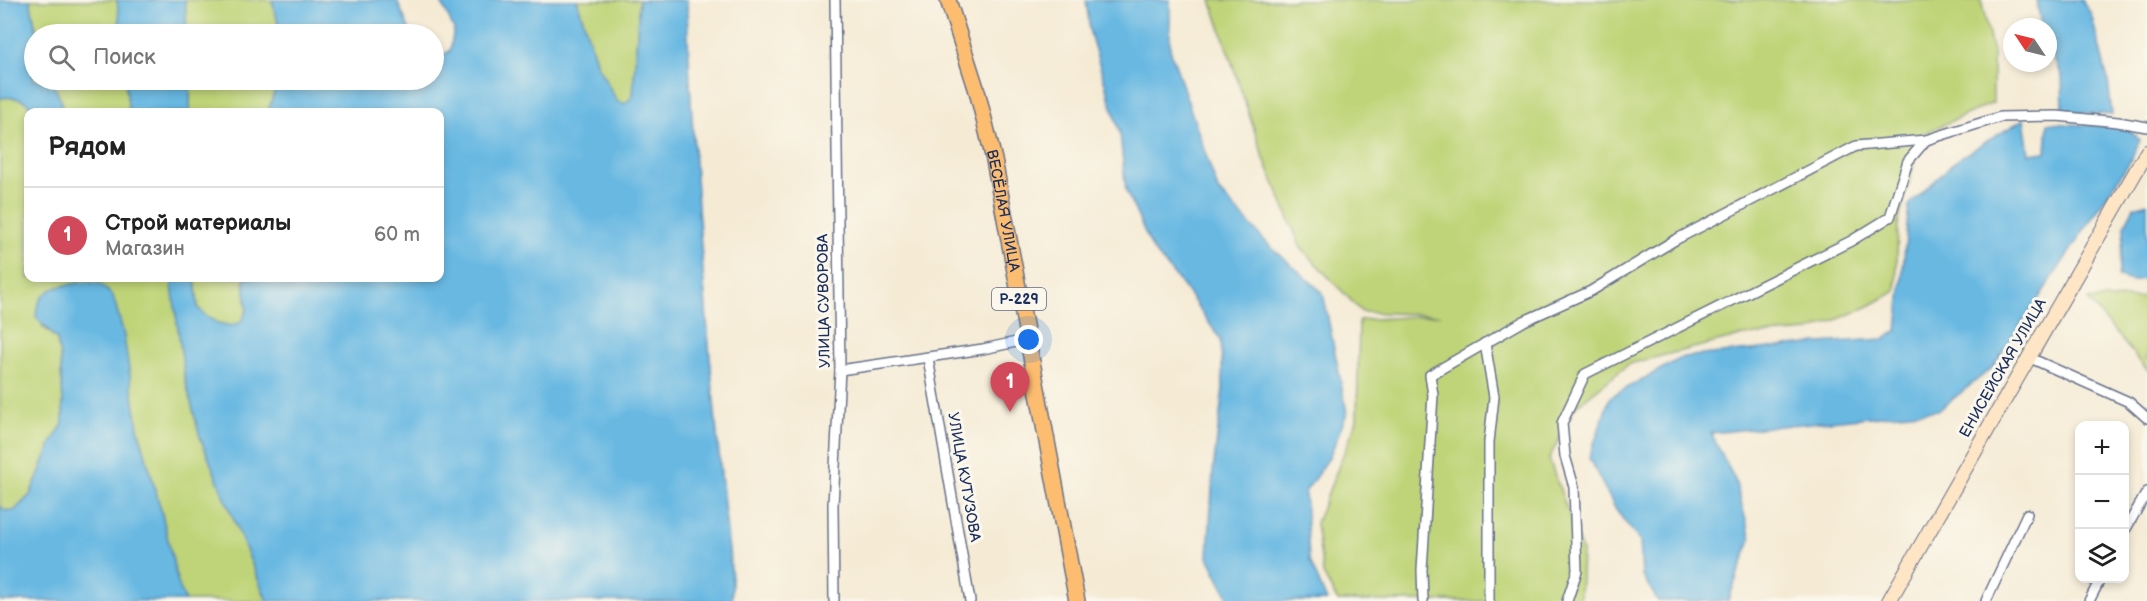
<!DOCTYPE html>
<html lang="ru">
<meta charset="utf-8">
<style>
:root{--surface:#fff;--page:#f6f6f6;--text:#222;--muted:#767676;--line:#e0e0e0;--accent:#d1495b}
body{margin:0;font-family:"Balsamiq Sans",sans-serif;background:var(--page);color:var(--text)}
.controls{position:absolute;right:18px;bottom:18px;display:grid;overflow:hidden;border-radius:12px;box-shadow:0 3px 9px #0003}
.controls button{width:54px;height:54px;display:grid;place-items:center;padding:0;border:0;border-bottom:2px solid var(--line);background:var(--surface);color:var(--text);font:30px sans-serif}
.compass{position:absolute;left:2003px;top:18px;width:54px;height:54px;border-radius:50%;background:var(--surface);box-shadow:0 3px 9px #0003;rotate:305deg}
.you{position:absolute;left:1029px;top:340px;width:21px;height:21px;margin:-15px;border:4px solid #fff;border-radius:50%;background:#1a73e8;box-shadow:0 0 0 9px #1a73e833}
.badge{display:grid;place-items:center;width:39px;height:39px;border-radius:50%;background:var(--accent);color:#fff;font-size:20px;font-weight:700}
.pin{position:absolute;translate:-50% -50px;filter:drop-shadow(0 2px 3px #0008)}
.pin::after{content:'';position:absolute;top:32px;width:21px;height:18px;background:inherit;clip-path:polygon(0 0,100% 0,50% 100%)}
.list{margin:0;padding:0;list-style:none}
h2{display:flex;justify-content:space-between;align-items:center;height:78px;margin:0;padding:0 24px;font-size:26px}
h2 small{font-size:20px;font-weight:400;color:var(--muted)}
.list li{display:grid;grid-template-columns:39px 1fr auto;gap:18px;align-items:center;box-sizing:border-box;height:96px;padding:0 24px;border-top:2px solid var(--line)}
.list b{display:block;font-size:22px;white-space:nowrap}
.list p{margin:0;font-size:20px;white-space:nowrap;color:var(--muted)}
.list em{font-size:20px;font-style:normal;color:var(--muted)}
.icon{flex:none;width:33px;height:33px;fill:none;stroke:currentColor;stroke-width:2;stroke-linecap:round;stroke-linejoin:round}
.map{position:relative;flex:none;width:2147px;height:601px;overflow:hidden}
.search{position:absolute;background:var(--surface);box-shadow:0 3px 9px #0003;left:24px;top:24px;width:420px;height:66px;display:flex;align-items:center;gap:15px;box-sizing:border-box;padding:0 21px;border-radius:33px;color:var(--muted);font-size:22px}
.panel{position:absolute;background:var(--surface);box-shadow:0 3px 9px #0003;left:24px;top:108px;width:420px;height:174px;border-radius:12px}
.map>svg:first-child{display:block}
.green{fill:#bfd478;stroke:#6d826b;stroke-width:1.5}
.water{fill:#67b8e2;stroke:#4174a0;stroke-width:1.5}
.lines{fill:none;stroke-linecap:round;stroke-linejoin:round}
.street-casing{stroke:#677188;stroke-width:12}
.secondary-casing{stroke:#677188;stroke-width:16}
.primary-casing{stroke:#677188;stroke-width:18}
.street{stroke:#fff;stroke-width:9}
.secondary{stroke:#fee5c5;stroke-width:14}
.primary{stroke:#fcbd6f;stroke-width:15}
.labels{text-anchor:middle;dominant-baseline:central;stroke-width:6;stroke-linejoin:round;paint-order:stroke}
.shield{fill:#fbf7ec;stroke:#5e6b89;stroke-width:1.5}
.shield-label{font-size:14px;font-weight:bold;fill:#1b2f5e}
.street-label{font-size:15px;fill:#1b2f5e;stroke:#fbf7ec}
</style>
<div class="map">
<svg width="2147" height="601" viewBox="0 0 2147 601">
<rect width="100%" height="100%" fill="#fbf7ec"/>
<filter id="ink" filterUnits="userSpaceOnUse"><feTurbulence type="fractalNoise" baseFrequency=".0167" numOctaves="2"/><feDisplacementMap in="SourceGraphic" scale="12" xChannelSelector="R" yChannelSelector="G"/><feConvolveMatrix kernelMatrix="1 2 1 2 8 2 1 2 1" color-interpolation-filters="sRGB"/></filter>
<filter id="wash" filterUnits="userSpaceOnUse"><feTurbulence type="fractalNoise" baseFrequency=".008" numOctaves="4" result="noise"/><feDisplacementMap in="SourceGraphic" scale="24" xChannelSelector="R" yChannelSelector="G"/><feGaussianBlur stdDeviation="1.35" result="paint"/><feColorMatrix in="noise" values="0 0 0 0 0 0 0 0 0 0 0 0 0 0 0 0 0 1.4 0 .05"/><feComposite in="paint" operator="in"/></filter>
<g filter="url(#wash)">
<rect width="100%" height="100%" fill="#f5ebd5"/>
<g class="green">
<path d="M30 0H117L121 34H37Z"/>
<path d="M185 0H272L281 34H187Z"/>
<path d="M577 0H639L633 96 625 104 617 101 597 65Z"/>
<path d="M1211 0H1981L1993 53V103L1922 134 1898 224 1896 291 1869 306 1810 331 1741 336 1629 364 1575 407 1549 459 1582 551 1580 599 1577 601H1338L1323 574 1316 523 1357 420 1359 320 1440 315 1362 312 1301 248 1263 156Z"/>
<path d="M51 80H125L129 112H62L61 100Z"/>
<path d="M190 80H278L268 112H190Z"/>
<path d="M5 97C19 98 27 99 35 112H28V278H171L185 379 200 437 267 601H185L178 583 161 510 138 428 123 331 42 326 57 339 60 356 63 403V424L52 442 30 495 14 511 4 510 0 506V98Z"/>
<path d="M195 278H244L247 310 242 322 232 326 218 323 207 317 198 308Z"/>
<path d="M2147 297V370L2088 300Z"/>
</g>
<g class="water">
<path d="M0 0H30L37 34H34V80H51L61 100 62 112H35C26 98 16 96 0 98Z"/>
<path d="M117 0H185L187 34H121Z"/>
<path d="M272 0H397L411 34H281Z"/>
<path d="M440 0H577L597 65 617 101 625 104 633 96 639 0H687C688 69 693 137 698 205 707 330 718 454 732 578V601H267L200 437 185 379 171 278H195L198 308 207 317 218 323 231 326 241 322 247 310 244 278H440V112H268L278 80H434V54L441 56 450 51 454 29Z"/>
<path d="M1086 0H1170V49L1218 190 1268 244 1323 293 1347 413 1329 458 1305 492 1309 558 1327 601H1230L1208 557 1213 471 1223 389 1221 340 1184 287 1153 250 1126 191 1120 134 1090 33Z"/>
<path d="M2037 0H2081L2091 14 2108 80 2112 115 2063 111 2062 76 2048 46V27H2041Z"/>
<path d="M125 80H190V112H129Z"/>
<path d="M2024 119 2029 154 2046 152 2048 123 2119 127 2130 131 2140 140 2131 160 1992 368 1939 410 1711 433 1735 480 1751 539 1728 601H1658L1642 575 1640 541 1616 510 1589 458 1610 397 1683 357 1818 343 1884 339 1897 331 1909 205 1959 158Z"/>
<path d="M2147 203V278L2132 281 2118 277 2125 225 2134 207Z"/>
<path d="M87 282 100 284 113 296 123 331 138 428 161 510 178 583 185 601H0V506L4 510 14 511 30 495 52 442 63 424V403L60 356 57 339 36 317C37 286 62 285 87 282Z"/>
</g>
</g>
<g filter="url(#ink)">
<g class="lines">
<defs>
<g id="street">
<path d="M1485 343 1494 397 1489 442V601"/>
<path d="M2028 357 2129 402 2147 418"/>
<path d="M928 358 970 601"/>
<path d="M840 370 983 349 1026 340"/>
<path d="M2124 532 2147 492"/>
<path d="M834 601 833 505 840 370 835 0"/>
<path d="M1423 601 1422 570 1433 395 1430 375 1524 321 1591 291 1675 240 1856 146 1926 140 2000 117 2057 116 2118 122 2147 127"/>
<path d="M1567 601 1577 571 1574 487 1565 456 1562 423 1585 374 1851 241 1890 217 1908 161 1926 140"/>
<path d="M1986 601 2027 514"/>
<path d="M2089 601 2101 578"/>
</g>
<path id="secondary" d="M1889 601 2147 152"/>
<g id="primary">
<path id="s1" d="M948 0 977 91 994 160 1077 601"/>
</g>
</defs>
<use href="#street" class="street-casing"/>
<use href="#secondary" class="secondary-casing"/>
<use href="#primary" class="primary-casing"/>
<use href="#street" class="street"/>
<use href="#secondary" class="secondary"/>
<use href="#primary" class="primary"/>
</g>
</g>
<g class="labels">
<rect class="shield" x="992" y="288" width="54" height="22" rx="4.5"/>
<g class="shield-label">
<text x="1019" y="299">Р-229</text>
</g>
<g class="street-label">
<text stroke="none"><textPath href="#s1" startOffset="218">ВЕСЁЛАЯ УЛИЦА</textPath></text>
<text transform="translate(824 301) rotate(-91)">УЛИЦА СУВОРОВА</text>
<text transform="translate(2003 368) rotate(-60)">ЕНИСЕЙСКАЯ УЛИЦА</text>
<text transform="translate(964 477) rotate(80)">УЛИЦА КУТУЗОВА</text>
</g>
</g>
</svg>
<div class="controls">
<button>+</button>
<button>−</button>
<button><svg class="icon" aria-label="layers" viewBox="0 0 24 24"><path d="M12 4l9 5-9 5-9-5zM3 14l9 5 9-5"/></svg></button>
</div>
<svg class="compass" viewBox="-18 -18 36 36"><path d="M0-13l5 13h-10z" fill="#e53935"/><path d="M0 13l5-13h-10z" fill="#767676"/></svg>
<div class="you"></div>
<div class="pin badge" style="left:1010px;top:412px">1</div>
<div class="search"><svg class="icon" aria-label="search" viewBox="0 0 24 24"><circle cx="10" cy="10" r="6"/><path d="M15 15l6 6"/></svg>Поиск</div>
<section class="panel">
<h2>Рядом<small></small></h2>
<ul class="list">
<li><span class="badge">1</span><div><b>Строй материалы</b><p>Магазин</p></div><em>60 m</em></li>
</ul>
</section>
</div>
